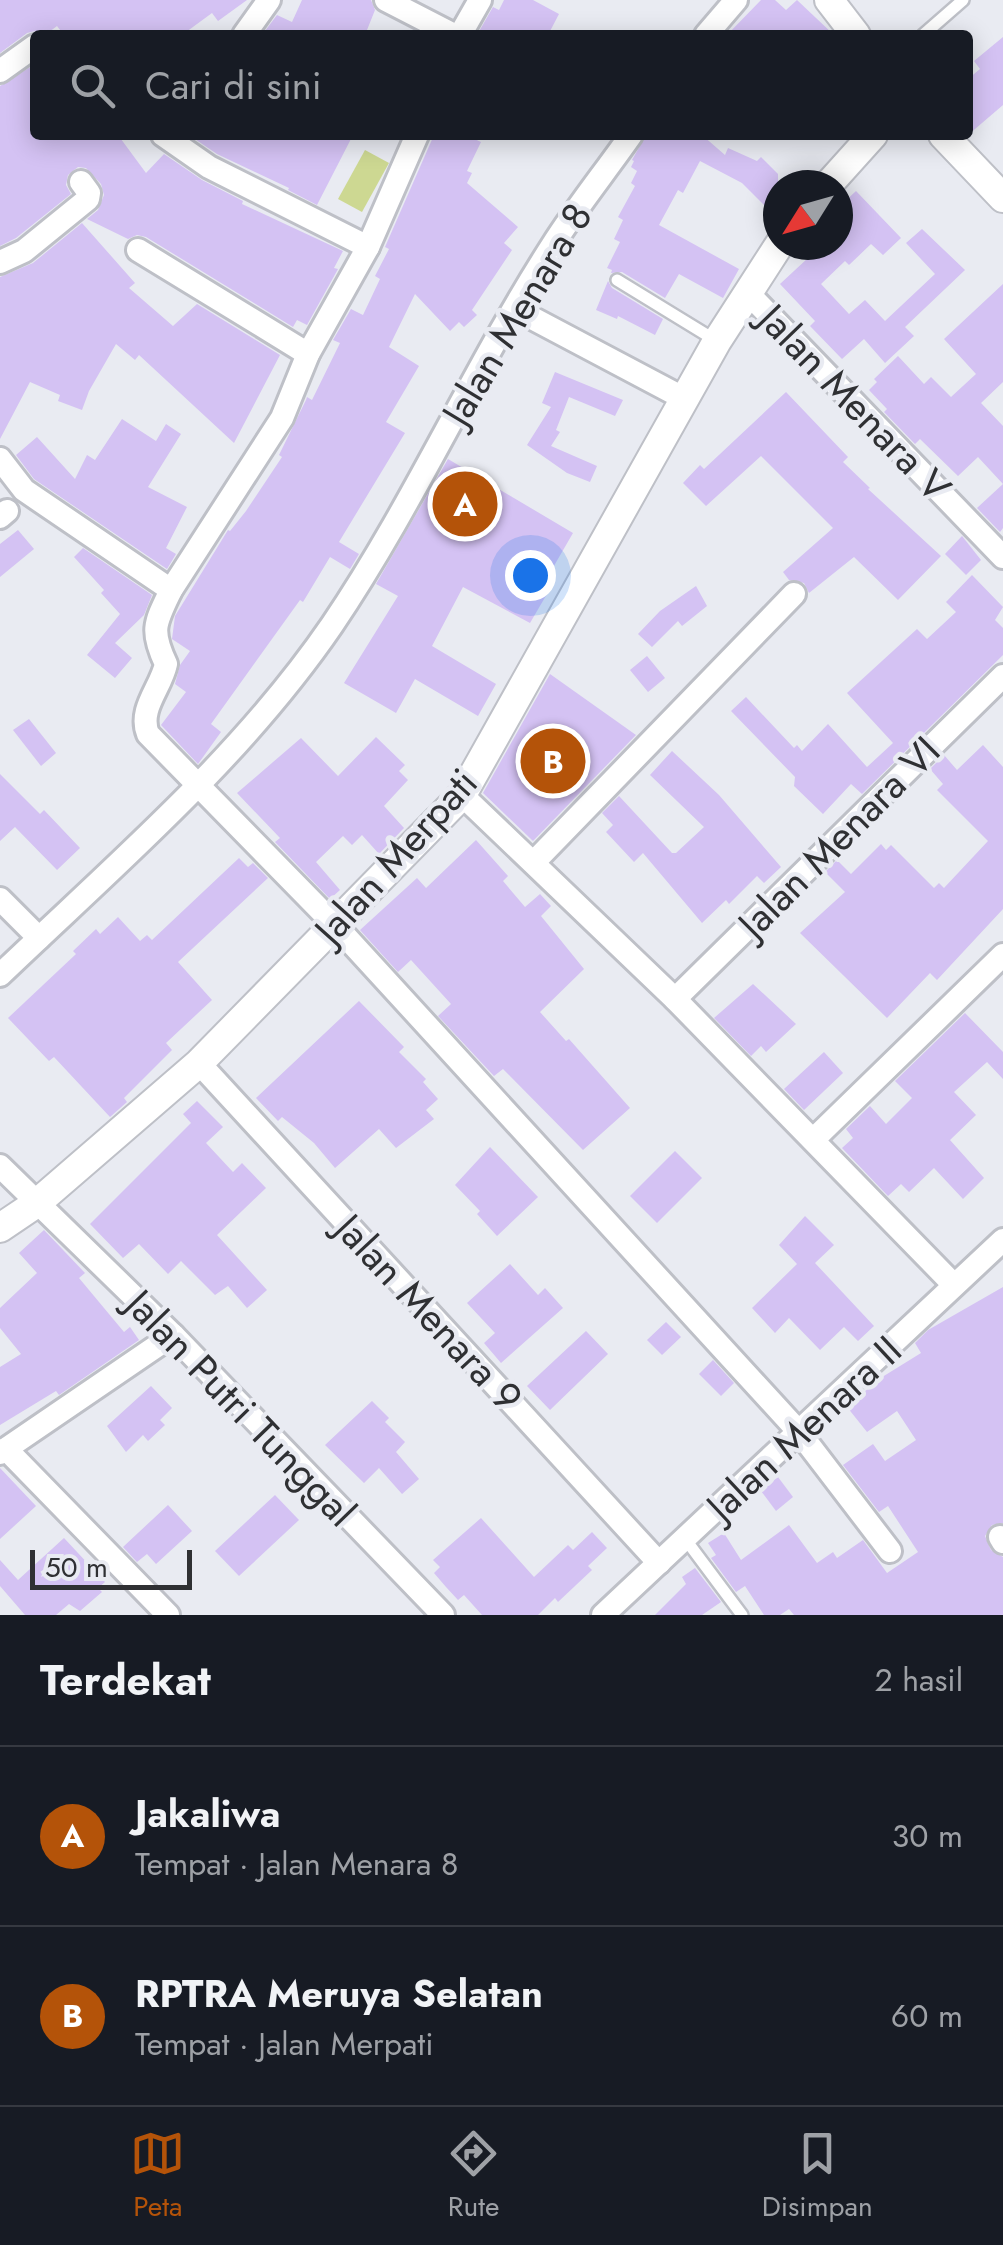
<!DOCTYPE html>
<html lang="id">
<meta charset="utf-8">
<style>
:root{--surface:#171b24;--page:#242831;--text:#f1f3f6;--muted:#9ea1a6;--line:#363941;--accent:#b45309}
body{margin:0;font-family:Jost,sans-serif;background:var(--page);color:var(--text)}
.compass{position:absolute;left:763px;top:170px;width:90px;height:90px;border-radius:50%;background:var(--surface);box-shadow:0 5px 25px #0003;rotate:233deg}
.scale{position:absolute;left:30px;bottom:25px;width:162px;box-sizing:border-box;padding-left:10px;border:5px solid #2f3033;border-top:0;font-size:28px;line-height:35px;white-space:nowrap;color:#2f3033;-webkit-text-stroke:8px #e9ebf2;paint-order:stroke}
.you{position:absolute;left:530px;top:575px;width:35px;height:35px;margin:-25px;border:8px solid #fff;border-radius:50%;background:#1a73e8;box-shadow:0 0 0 15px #1a73e833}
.badge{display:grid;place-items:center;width:65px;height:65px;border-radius:50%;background:var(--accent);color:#fff;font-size:32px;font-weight:700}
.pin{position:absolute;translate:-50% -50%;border:5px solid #fff;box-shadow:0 2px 10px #0006}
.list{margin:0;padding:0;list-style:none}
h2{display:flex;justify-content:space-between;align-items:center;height:130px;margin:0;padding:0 40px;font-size:42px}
h2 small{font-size:32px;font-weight:400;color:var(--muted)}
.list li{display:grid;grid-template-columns:65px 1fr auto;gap:30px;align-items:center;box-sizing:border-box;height:180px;padding:0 40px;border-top:2px solid var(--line)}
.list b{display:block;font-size:38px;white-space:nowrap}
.list p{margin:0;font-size:32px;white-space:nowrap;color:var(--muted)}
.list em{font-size:32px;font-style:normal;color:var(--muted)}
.icon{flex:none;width:55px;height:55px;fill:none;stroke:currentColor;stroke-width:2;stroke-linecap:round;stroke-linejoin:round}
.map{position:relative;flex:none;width:1003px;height:1615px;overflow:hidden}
.search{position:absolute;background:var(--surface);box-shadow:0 5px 25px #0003;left:30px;right:30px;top:30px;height:110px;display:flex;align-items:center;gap:25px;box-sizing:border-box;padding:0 35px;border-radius:10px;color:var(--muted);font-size:38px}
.sheet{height:490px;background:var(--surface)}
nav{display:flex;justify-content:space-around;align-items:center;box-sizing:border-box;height:140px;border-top:2px solid var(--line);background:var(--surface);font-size:28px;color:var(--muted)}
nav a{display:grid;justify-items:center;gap:5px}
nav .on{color:var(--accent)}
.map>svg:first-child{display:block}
.green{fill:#cdd892}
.building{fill:#d4c2f3}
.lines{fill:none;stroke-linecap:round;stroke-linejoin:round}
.service-casing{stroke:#bec0c7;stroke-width:16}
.minor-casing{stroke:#bec0c7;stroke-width:28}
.tertiary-casing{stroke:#bec0c7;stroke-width:32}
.service{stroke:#fff;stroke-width:11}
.minor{stroke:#fff;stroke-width:22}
.tertiary{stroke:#fff;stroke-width:28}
.labels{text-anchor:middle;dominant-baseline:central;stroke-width:9;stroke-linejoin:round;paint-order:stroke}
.street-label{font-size:40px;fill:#2f3033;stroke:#e9ebf2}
</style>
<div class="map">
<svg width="1003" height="1615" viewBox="0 0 1003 1615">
<rect width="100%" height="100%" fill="#e9ebf2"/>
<path class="green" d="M365 150 389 163 362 212 338 199Z"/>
<g class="building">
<path d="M0 0H247L218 21 212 13 182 35H64L57 26 45 35 35 31 27 33 0 53Z"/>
<path d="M302 0H371L375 10 365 35H262L277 15 292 22Z"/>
<path d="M504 0H533L559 14 548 35H477L493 7 499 10Z"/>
<path d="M761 0H775L786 10 797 0 834 35H727Z"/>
<path d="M1003 37V105L968 135V79L980 69 974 61Z"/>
<path d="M35 64V135H118L146 173 164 154 202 180 243 201 242 204 343 251 334 268 338 269 307 325 297 320 293 327 146 237 137 235 128 239 87 219 98 210 104 195 101 184 86 168 78 167 68 175 66 185 71 194 16 238 0 246V86Z"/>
<path d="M189 135H353L317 205 288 190 289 188 217 154Z"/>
<path d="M434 135H466L481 142 467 171 472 173 467 183 518 227 504 243 512 250 472 310 477 315 464 327 459 322 450 331 415 294 389 347 419 366 386 422 405 433 339 542 359 554 350 569 330 557 303 602 300 600 211 724 221 732 198 764 161 725 186 692 175 684 180 665 190 651 172 639 175 616 228 530 230 531 246 511 282 457 279 455 306 400 307 397 312 400 340 343 333 340 351 309 363 315 380 279 375 276 389 249 385 247Z"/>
<path d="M646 135H702L725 155 728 148 757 161 761 157 778 174V199L768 209 742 183 700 161 683 193 678 190 659 225 739 269 723 298 679 274 665 298 622 272 611 273 612 270 607 268 620 242 614 239 623 220 618 217 635 186 631 183 637 171 631 167 634 161 632 160Z"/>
<path d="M856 191 901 238 883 255 871 244 849 265 845 261 821 284 849 314 865 300 885 321 935 274 906 243 922 229 965 270 905 327 914 336 885 363 864 339 842 359 810 326 815 321 780 284 822 245H838V208Z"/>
<path d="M82 223 135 283 129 288 173 326 197 304 280 355 234 443 139 355 135 360 116 344 89 391 82 410 58 401 60 395 30 382 0 439V277L33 263Z"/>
<path d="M608 281 612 288 663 319 655 335 618 316 617 319 596 310Z"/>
<path d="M1003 284V382L981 403 1003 426V484L978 457 958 476 920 439 915 444 884 412 887 409 869 390 877 382 874 379 898 356 924 384 931 377 951 397 976 374 944 339Z"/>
<path d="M555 372 623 400 615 416 569 397 556 430 560 432 551 446 597 466 590 482 567 473 527 445 551 407 542 403Z"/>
<path d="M786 392 848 457 843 462 870 488 868 489 941 556 898 600 854 557 809 593 804 583 789 580 783 572 833 528 761 456 706 506 683 483 700 465 704 469Z"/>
<path d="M122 419 156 441 166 424 181 434 148 487 187 507 166 548 176 554 167 569 34 479 16 455 37 437 75 479 87 455 95 460Z"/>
<path d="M448 459 573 533 540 590 547 594 530 623 463 587 432 646 496 684 478 716 415 679 396 713 344 683 398 596 376 584Z"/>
<path d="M1003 484V528L1000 532 977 508Z"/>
<path d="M18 530 34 549 0 577V544Z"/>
<path d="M962 536 981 560 966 575 945 554Z"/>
<path d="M83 548 152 595 144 615 115 643 132 658 115 678 87 655 120 614 101 593 104 590 74 557Z"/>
<path d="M972 575 1003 607 995 620 1003 628V655L862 794 851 784 823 814 794 786 795 777 731 711 746 697 794 748 797 745 802 751 828 724 867 767 893 743 847 693 917 629 927 639 956 612 946 602Z"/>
<path d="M696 586 707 606 682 626 678 621 652 647 638 634 660 611Z"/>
<path d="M647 656 665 678 648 692 630 670Z"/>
<path d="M550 674 636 735 533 841 483 793Z"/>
<path d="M29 719 56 753 41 766 13 730Z"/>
<path d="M376 737 405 765 399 771 408 780 384 806 404 828 379 854 362 835 352 845 343 836 316 862 340 890 330 899 275 842 280 838 237 793 301 738 338 776Z"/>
<path d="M983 745 1003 767V909L937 980 930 973 887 1018 800 933 845 892 825 872 837 860 851 874 881 844 886 850 891 845 934 888 939 883 944 888 988 841 937 790 943 784 930 769 944 755 957 770Z"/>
<path d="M672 751 719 795 781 867 764 883 757 876 729 904 726 900 702 923 643 853 634 862 606 832 613 825 602 813 619 796 672 853H676L704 827 650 775Z"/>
<path d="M0 774 40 814 44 810 80 848 57 870 15 827 0 841Z"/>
<path d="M476 840 508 876 503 881 525 907 540 894 551 906 541 916 584 969 540 1012 566 1041 569 1039 630 1108 583 1150 503 1069 494 1076 438 1016 451 1004 411 960 398 972 360 930 417 878 426 888Z"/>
<path d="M239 858 248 867 253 863 268 878 178 962 212 1000 166 1043 172 1050 124 1098 127 1102 110 1117 54 1057 49 1061 8 1018 76 954 73 951 96 929 100 934 118 917 140 941 147 935 152 940Z"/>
<path d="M753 984 796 1024 766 1052 761 1046 751 1056 714 1018Z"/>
<path d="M359 1001 404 1047 399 1052 426 1079 423 1082 438 1099 426 1110 434 1119 396 1148 379 1129 335 1168 314 1143 282 1117 278 1121 256 1098Z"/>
<path d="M965 1013 1003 1052V1079L987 1062 954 1092 976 1115 950 1140 984 1178 963 1199 934 1168 909 1192 901 1184 888 1196 842 1148 853 1138 846 1129 870 1106 886 1124 912 1098 895 1081Z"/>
<path d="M824 1052 843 1073 804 1110 784 1089Z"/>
<path d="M197 1101 223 1127 206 1143 233 1172 242 1163 266 1188 217 1235 267 1290 247 1308 228 1286 215 1295 181 1261 168 1274 139 1244 123 1258 90 1224 191 1123 183 1114Z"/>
<path d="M490 1147 538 1197 497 1236 477 1214 480 1211 455 1185Z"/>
<path d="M675 1151 702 1178 657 1223 630 1196Z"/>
<path d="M805 1216 834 1245 815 1263 874 1326 858 1341 844 1327 820 1350 789 1318 775 1333 752 1308 797 1264 779 1245Z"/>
<path d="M44 1230 85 1273 79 1278 124 1332 130 1327 139 1340 59 1395 56 1391 0 1425V1367L21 1354 0 1328V1308L37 1273 19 1253Z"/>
<path d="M510 1264 538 1295 545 1288 563 1308 501 1363 484 1343 495 1333 467 1303Z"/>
<path d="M1003 1287V1523L992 1525 985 1536 991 1550 1003 1557V1615H794L789 1609 780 1615H764L745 1586 736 1592 711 1558 716 1555 708 1543 724 1533 741 1560 789 1525 817 1563 833 1552 837 1558 863 1540 887 1573 918 1552 888 1506 879 1512 843 1465 873 1444 885 1461 916 1440 897 1411 867 1432 847 1407 879 1379 921 1353 915 1343 928 1330Z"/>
<path d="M666 1322 681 1337 662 1355 647 1340Z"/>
<path d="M586 1331 608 1354 550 1410 527 1386Z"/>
<path d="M713 1360 734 1383 721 1396 699 1374Z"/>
<path d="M151 1386 172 1408 160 1420 165 1425 148 1441 143 1435 126 1452 107 1426Z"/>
<path d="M372 1401 389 1418 385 1422 405 1442 396 1452 419 1479 402 1494 379 1468 364 1483 325 1445Z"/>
<path d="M0 1468 36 1506 0 1539Z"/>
<path d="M778 1477 793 1497 776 1511 761 1491Z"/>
<path d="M275 1495 299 1520 239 1576 215 1551Z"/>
<path d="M168 1505 192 1531 156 1564 147 1554 137 1562 123 1547Z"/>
<path d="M481 1518 534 1577 568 1545 573 1550 592 1532 607 1548 588 1566 592 1570 558 1602 555 1598 538 1615H482L464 1595 458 1600 446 1587 434 1573 440 1567 433 1560Z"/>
<path d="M64 1538 105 1582 98 1588 102 1592 80 1611 69 1604 56 1615H25L0 1586V1560L18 1580Z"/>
<path d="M695 1568 721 1602 702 1615H655L686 1584 682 1577Z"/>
</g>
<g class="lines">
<defs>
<g id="service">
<path d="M923 35 963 0"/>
<path d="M617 280 715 340"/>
<path d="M686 1540 742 1615"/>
</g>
<g id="minor">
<path d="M386 0 454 35"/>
<path d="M244 35 269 0"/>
<path d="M460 35 480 0"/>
<path d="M706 35 736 0"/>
<path d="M0 71 35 46"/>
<path d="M163 135 209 167 368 247"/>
<path d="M417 135 368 247 308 354 282 418 171 590C155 623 150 630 166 664 161 688 138 709 148 734L336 926 799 1432 890 1551"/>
<path d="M138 250 308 354"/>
<path d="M0 262 24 251 88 199 89 193 81 182"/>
<path d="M748 293 1003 557"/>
<path d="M515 309 685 399"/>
<path d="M0 459 24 490 171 590"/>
<path d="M0 517 7 511"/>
<path d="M462 795 675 999 954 1285"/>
<path d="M535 861 794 594"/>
<path d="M0 899 39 938"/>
<path d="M0 975C116 864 241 758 332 625 414 504 473 369 552 246 576 208 605 172 631 135"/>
<path d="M675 999 1003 676"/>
<path d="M199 1063 659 1563"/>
<path d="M814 1139 1003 955"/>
<path d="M0 1166 173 1335 443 1615"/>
<path d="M6 1449 168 1615"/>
<path d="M0 1453 173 1335"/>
<path d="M1000 1537 1003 1542"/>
<path d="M603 1615 1003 1240"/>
</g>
<g id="tertiary">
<path d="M829 0 856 35"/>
<path d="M943 135 1003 198"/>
<path d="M828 185 873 135"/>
<path d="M0 1228 37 1203 199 1063 462 795 717 341 779 245"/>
</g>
</defs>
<use href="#service" class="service-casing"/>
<use href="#minor" class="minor-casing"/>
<use href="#tertiary" class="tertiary-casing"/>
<use href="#service" class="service"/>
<use href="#minor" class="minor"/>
<use href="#tertiary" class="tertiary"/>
</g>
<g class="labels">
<g class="street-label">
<text transform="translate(517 314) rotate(-59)">Jalan Menara 8</text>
<text transform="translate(855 403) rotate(46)">Jalan Menara V</text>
<text transform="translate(839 837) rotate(-45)">Jalan Menara VI</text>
<text transform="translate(396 856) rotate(-48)">Jalan Merpati</text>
<text transform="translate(429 1313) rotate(47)">Jalan Menara 9</text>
<text transform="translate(241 1408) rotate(46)">Jalan Putri Tunggal</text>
<text transform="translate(804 1428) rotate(-43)">Jalan Menara II</text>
</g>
</g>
</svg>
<svg class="compass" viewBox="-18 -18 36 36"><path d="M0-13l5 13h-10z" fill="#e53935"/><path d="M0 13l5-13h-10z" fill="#9ea1a6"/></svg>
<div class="scale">50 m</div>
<div class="you"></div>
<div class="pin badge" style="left:465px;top:504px">A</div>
<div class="pin badge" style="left:553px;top:761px">B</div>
<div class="search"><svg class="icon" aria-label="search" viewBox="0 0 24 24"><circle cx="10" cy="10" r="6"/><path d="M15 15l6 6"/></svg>Cari di sini</div>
</div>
<section class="sheet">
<h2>Terdekat<small>2 hasil</small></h2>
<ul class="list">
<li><span class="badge">A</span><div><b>Jakaliwa</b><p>Tempat · Jalan Menara 8</p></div><em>30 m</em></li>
<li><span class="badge">B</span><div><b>RPTRA Meruya Selatan</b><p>Tempat · Jalan Merpati</p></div><em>60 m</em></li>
</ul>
</section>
<nav>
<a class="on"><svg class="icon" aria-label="map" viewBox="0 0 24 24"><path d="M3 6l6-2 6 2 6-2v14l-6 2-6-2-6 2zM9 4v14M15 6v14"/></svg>Peta</a>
<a><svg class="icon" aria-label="directions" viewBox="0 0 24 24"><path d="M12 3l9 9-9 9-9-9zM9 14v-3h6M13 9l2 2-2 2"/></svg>Rute</a>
<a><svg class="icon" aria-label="saved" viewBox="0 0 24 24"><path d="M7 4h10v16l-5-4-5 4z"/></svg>Disimpan</a>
</nav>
